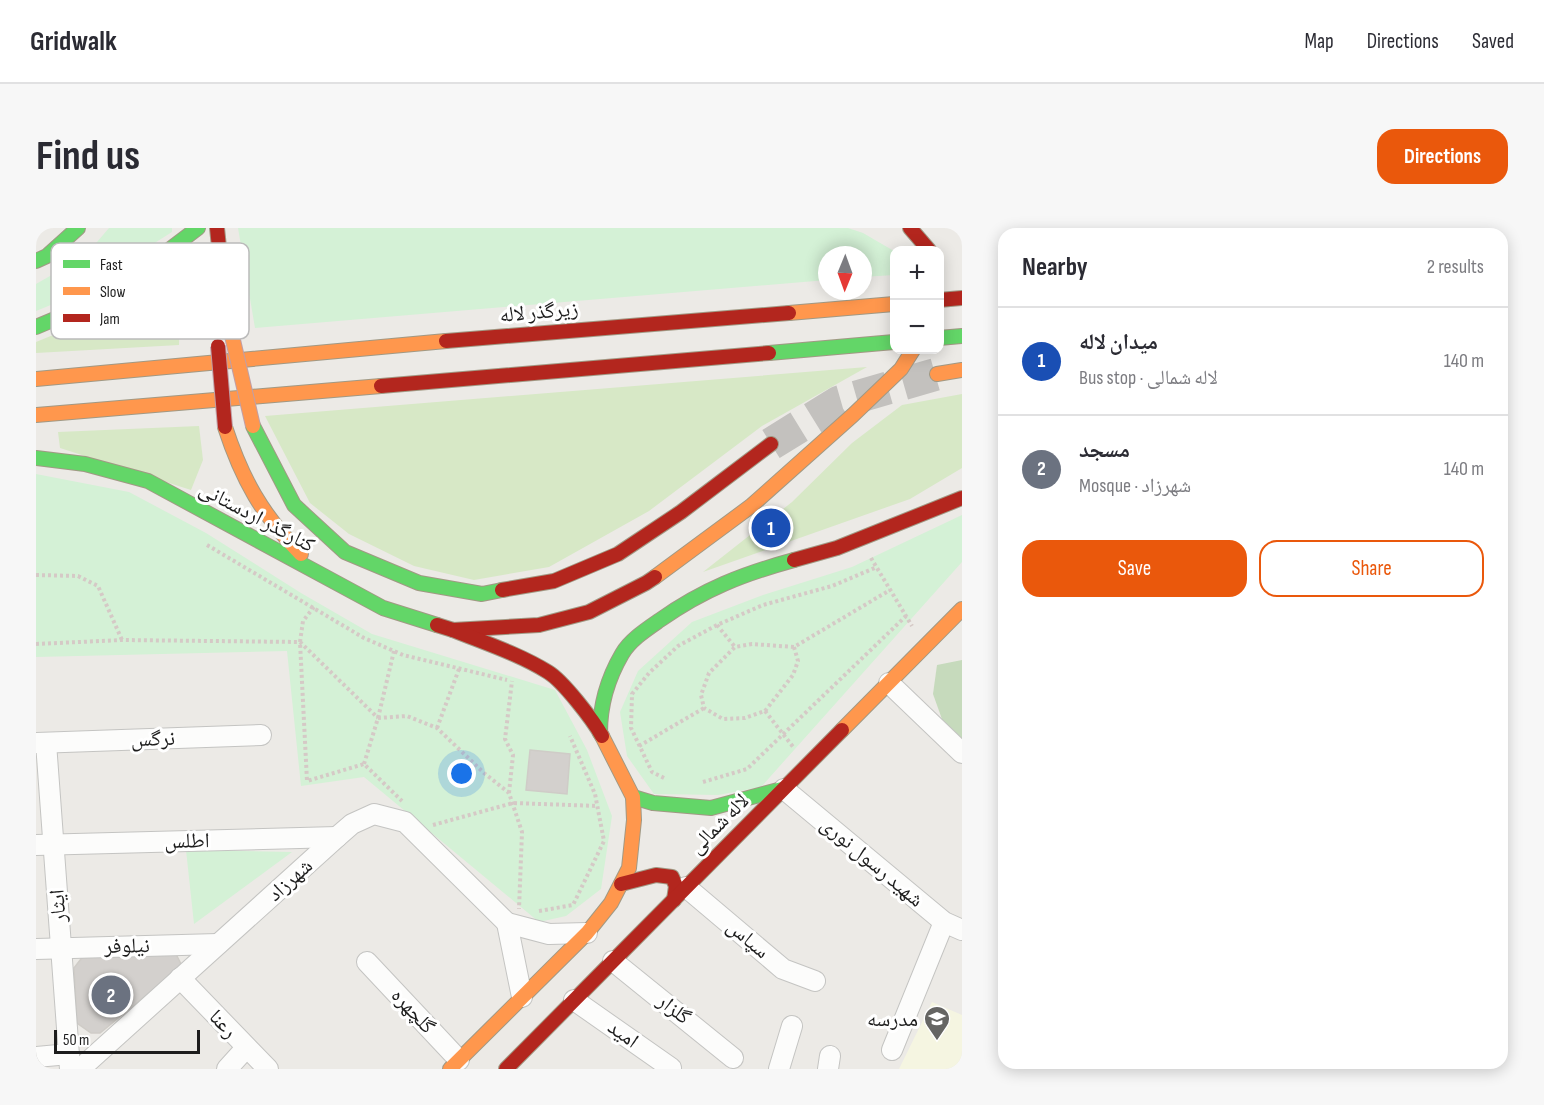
<!DOCTYPE html>
<meta charset="utf-8">
<style>
:root{--surface:#fff;--page:#f7f7f7;--text:#2b2b33;--muted:#7c7c81;--line:#e1e1e2;--accent:#ea580c}
body{margin:0;font-family:"Sofia Sans Condensed","Noto Naskh Arabic",sans-serif;background:var(--page);color:var(--text)}
.controls{position:absolute;right:18px;top:18px;display:grid;overflow:hidden;border-radius:12px;box-shadow:0 3px 15px #0003}
.controls button{width:54px;height:54px;display:grid;place-items:center;padding:0;border:0;border-bottom:2px solid var(--line);background:var(--surface);color:var(--text);font:30px sans-serif}
.compass{position:absolute;left:782px;top:18px;width:54px;height:54px;border-radius:50%;background:var(--surface);box-shadow:0 3px 15px #0003;rotate:181deg}
.scale{position:absolute;left:18px;bottom:15px;width:146px;box-sizing:border-box;padding-left:6px;border:3px solid #1d1d1d;border-top:0;font-size:16px;line-height:21px;white-space:nowrap;color:#1d1d1d;-webkit-text-stroke:4px #fff;paint-order:stroke}
.you{position:absolute;left:426px;top:546px;width:21px;height:21px;margin:-15px;border:4px solid #fff;border-radius:50%;background:#1a73e8;box-shadow:0 0 0 9px #1a73e833}
.badge{display:grid;place-items:center;width:39px;height:39px;border-radius:50%;background:var(--accent);color:#fff;font-size:20px;font-weight:700}
.pin{position:absolute;translate:-50% -50%;border:3px solid #fff;box-shadow:0 2px 6px #0006}
.list{margin:0;padding:0;list-style:none}
h2{display:flex;justify-content:space-between;align-items:center;height:78px;margin:0;padding:0 24px;font-size:26px}
h2 small{font-size:20px;font-weight:400;color:var(--muted)}
.list li{display:grid;grid-template-columns:39px 1fr auto;gap:18px;align-items:center;box-sizing:border-box;height:108px;padding:0 24px;border-top:2px solid var(--line)}
.list b{display:block;font-size:22px;white-space:nowrap}
.list p{margin:0;font-size:20px;white-space:nowrap;color:var(--muted)}
.list em{font-size:20px;font-style:normal;color:var(--muted)}
.actions{display:flex;gap:12px;padding:18px 24px}
.actions a{flex:1;padding:14px 0;border:2px solid var(--accent);border-radius:18px;text-align:center;font-size:21px;color:var(--accent)}
.actions .main{background:var(--accent);color:#fff}
.map{position:relative;flex:none;width:926px;height:841px;overflow:hidden;border-radius:18px}
header{display:flex;align-items:center;gap:36px;box-sizing:border-box;height:84px;padding:0 30px;background:var(--surface);border-bottom:2px solid var(--line)}
header strong{font-size:28px}
nav{display:flex;gap:33px;margin-inline-start:auto;font-size:21px}
.intro{display:flex;align-items:center;justify-content:space-between;box-sizing:border-box;height:144px;padding:0 36px}
h1{margin:0;font-size:42px}
.button{padding:15px 27px;border-radius:18px;background:var(--accent);color:#fff;font-size:21px;font-weight:700}
main{display:flex;gap:36px;padding:0 36px}
aside{flex:1;background:var(--surface);border-radius:18px;box-shadow:0 3px 15px #0003}
.map>svg:first-child{display:block}
.education{fill:#f5f5e1}
.grass{fill:#d7e8c6}
.forest{fill:#c6dabc}
.park{fill:#d4f1d6}
.building{fill:#d3d0cd;stroke:#cfccc7;stroke-width:1.5}
.lines{fill:none;stroke-linecap:round;stroke-linejoin:round}
.highway-tunnel{stroke:#c3c1be;stroke-width:33;stroke-dasharray:33 16;stroke-linecap:butt}
.street-casing{stroke:#c4c4c2;stroke-width:22}
.fast-casing{stroke:#a19984;stroke-width:16}
.slow-casing{stroke:#a19984;stroke-width:16}
.jam-casing{stroke:#a19984;stroke-width:16}
.path{stroke:#d5c9c6;stroke-width:4;stroke-dasharray:3 3;stroke-linecap:butt}
.street{stroke:#fcfcfb;stroke-width:20}
.fast{stroke:#63d668;stroke-width:14}
.slow{stroke:#ff974d;stroke-width:14}
.jam{stroke:#b3261e;stroke-width:14}
.slow-bridge-casing{stroke:#c09fa6;stroke-width:16;stroke-linecap:butt}
.jam-bridge-casing{stroke:#c09fa6;stroke-width:16;stroke-linecap:butt}
.slow-bridge{stroke:#ff974d;stroke-width:14}
.jam-bridge{stroke:#b3261e;stroke-width:14}
.labels{text-anchor:middle;dominant-baseline:central;stroke-width:6;stroke-linejoin:round;paint-order:stroke}
.street-label{font-size:21px;fill:#1d1d1d;stroke:#fff}
.poi-label{font-size:21px;fill:#1d1d1d;stroke:#fff;text-anchor:end}
.key{fill:#fff;stroke:#bbb;stroke-width:1.5}
.key-label{font-size:16px;fill:#1d1d1d}
</style>
<header>
<strong>Gridwalk</strong>
<nav><a>Map</a><a>Directions</a><a>Saved</a></nav>
</header>
<div class="intro"><h1>Find us</h1><a class="button">Directions</a></div>
<main>
<div class="map">
<svg width="926" height="841" viewBox="0 0 926 841">
<rect width="100%" height="100%" fill="#eceae6"/>
<path class="education" d="M896 774 926 787V841H863Z"/>
<g class="grass">
<path d="M145 38 143 117 0 125V114L66 87Z"/>
<path d="M831 139 726 198 613 283 513 339 438 352 378 338 313 306 274 275 229 188Z"/>
<path d="M926 166V240L874 271 667 344 756 274 816 215 866 177Z"/>
<path d="M163 198 167 232 155 262 24 220 22 204Z"/>
</g>
<path class="forest" d="M926 432V512L907 494 897 466 901 437Z"/>
<g class="park">
<path d="M73 0H136V4L32 70 0 83V56L49 28Z"/>
<path d="M202 0H812L827 5 858 23V47L827 49V27H791V52L219 100Z"/>
<path d="M0 246 93 264 170 305 265 365 336 406 519 462 551 522 576 588 565 661 530 688 503 694 328 549 265 558 251 423 0 429Z"/>
<path d="M926 287V334L725 559 682 567 618 566 591 528 584 484 602 443 656 394 727 367 816 339Z"/>
<path d="M150 622 256 624 158 696Z"/>
</g>
<g class="building">
<path d="M494 522 534 526 531 566 490 562Z"/>
<path d="M139 724 146 738 64 805H55L41 795 38 740 48 727Z"/>
</g>
<g class="lines">
<path class="highway-tunnel" d="M735 216 803 174 901 146"/>
<defs>
<g id="street">
<path d="M853 455 926 525"/>
<path d="M0 515 225 507"/>
<path d="M10 515 34 841"/>
<path d="M748 561 908 694 926 702"/>
<path d="M0 617 301 609"/>
<path d="M650 659 747 741 779 753"/>
<path d="M0 721 182 716"/>
<path d="M577 733 697 830"/>
<path d="M331 734 423 832"/>
<path d="M144 750 232 841"/>
<path d="M486 769 471 695 513 706 551 705"/>
<path d="M538 772 635 840"/>
<path d="M856 822 908 694"/>
<path d="M0 829 33 826"/>
<path d="M44 841 301 609 316 596 338 586 369 594 471 695"/>
<path d="M191 841 210 820"/>
<path d="M743 841 756 798"/>
<path d="M792 841 794 828"/>
</g>
<g id="fast">
<path d="M0 33 11 28 42 0"/>
<path d="M0 99 71 69 162 0"/>
<path d="M903 110 926 108"/>
<path d="M733 125 858 114"/>
<path d="M217 198 258 277 309 324 383 355 446 366 466 362"/>
<path d="M0 230 49 236 112 253 347 380 401 397"/>
<path d="M564 505C564 477 572 450 586 426 594 412 611 401 624 392 668 361 707 346 758 332"/>
<path d="M597 569 617 575 675 580 746 561"/>
</g>
<g id="slow">
<path d="M753 85 858 76"/>
<path d="M901 146 926 142"/>
<path d="M0 151 410 113"/>
<path d="M0 187 345 158"/>
<path d="M189 199C206 251 226 287 265 326"/>
<path d="M619 349 715 278 817 187 865 141 877 122"/>
<path d="M806 502 926 381"/>
<path d="M414 841 551 705 575 675 593 640 598 592 597 569 566 508"/>
</g>
<g id="jam">
<path d="M181 0 185 38"/>
<path d="M874 0 893 22"/>
<path d="M903 72 926 70"/>
<path d="M410 113 753 85"/>
<path d="M345 158 733 125"/>
<path d="M758 332 801 320 926 270"/>
<path d="M466 362 518 353 582 326 645 284 735 216"/>
<path d="M401 397 417 402 503 397 553 384 610 355 619 349"/>
<path d="M417 402C449 415 483 426 512 444 527 453 557 492 566 508"/>
<path d="M585 656 620 647 636 649 640 658 638 672"/>
<path d="M470 841 806 502"/>
</g>
</defs>
<use href="#street" class="street-casing"/>
<use href="#fast" class="fast-casing"/>
<use href="#slow" class="slow-casing"/>
<use href="#jam" class="jam-casing"/>
<g class="path">
<path d="M171 317 328 410 367 427 471 452"/>
<path d="M835 330 876 398"/>
<path d="M0 347 42 348 62 358 86 412"/>
<path d="M278 379 267 393 264 414 271 553 328 536 366 573"/>
<path d="M681 397 699 419"/>
<path d="M0 416 86 412 264 414 342 490"/>
<path d="M758 419 762 433 757 447 729 483 709 490 687 491 668 480 665 467 673 445 699 419 716 416 758 419 854 362"/>
<path d="M729 483 758 520"/>
<path d="M342 490 358 423"/>
<path d="M401 500 423 441"/>
<path d="M603 518 668 480"/>
<path d="M328 536 342 490 371 488 401 500 448 545 473 565 486 604 483 681"/>
<path d="M628 550 616 544 595 500 596 466 613 445 642 418 681 397 727 377 796 358 841 339"/>
<path d="M667 554 711 541 870 388"/>
<path d="M473 565 477 527 469 511 476 453"/>
<path d="M397 597 477 575 562 578"/>
<path d="M503 683 537 677 568 613 559 566 534 508"/>
</g>
<use href="#street" class="street"/>
<use href="#fast" class="fast"/>
<use href="#slow" class="slow"/>
<use href="#jam" class="jam"/>
<defs>
<path id="slow-bridge" d="M185 38 193 95 217 198"/>
<path id="jam-bridge" d="M182 118 189 199"/>
</defs>
<use href="#slow-bridge" class="slow-bridge-casing"/>
<use href="#jam-bridge" class="jam-bridge-casing"/>
<use href="#slow-bridge" class="slow-bridge"/>
<use href="#jam-bridge" class="jam-bridge"/>
</g>
<defs>
<symbol id="school-pin" viewBox="-11 -11 22 30"><path d="M0 17L-7.5 6A9.5 9.5 0 1 1 7.5 6Z" fill="#656563" stroke="#fff"/><path d="M0-5L7-2L0 1L-7-2ZM-4 1L0 2.5L4 1V4Q0 6-4 4Z" fill="#fff"/></symbol>
</defs>
<g fill-rule="evenodd">
<use href="#school-pin" x="886" y="776" width="30" height="40"/>
</g>
<g class="labels">
<g class="street-label">
<text transform="translate(503 84) rotate(-5)">زیرگذر لاله</text>
<text transform="translate(221 289) rotate(28)">کنارگذر اردستانی</text>
<text transform="translate(117 511) rotate(-2)">نرگس</text>
<text transform="translate(683 596) rotate(-45)">لاله شمالی</text>
<text transform="translate(151 613) rotate(-1)">اطلس</text>
<text transform="translate(836 634) rotate(40)">شهید رسول نوری</text>
<text transform="translate(254 652) rotate(-42)">شهرزاد</text>
<text transform="translate(22 678) rotate(-94)">ایثار</text>
<text transform="translate(712 711) rotate(40)">سپاس</text>
<text transform="translate(91 718) rotate(-1)">نیلوفر</text>
<text transform="translate(638 781) rotate(38)">گلزار</text>
<text transform="translate(377 783) rotate(47)">گلچهره</text>
<text transform="translate(187 796) rotate(47)">رعنا</text>
<text transform="translate(587 806) rotate(35)">امید</text>
</g>
<g class="poi-label">
<text x="882" y="791">مدرسه</text>
</g>
</g>
<rect x="15" y="15" width="198" height="96" rx="9" class="key"/>
<rect x="27" y="32" width="27" height="8" fill="#63d668"/>
<rect x="27" y="59" width="27" height="8" fill="#ff974d"/>
<rect x="27" y="86" width="27" height="8" fill="#b3261e"/>
<g class="key-label">
<text x="64" y="42">Fast</text>
<text x="64" y="69">Slow</text>
<text x="64" y="96">Jam</text>
</g>
</svg>
<div class="controls">
<button>+</button>
<button>−</button>
</div>
<svg class="compass" viewBox="-18 -18 36 36"><path d="M0-13l5 13h-10z" fill="#e53935"/><path d="M0 13l5-13h-10z" fill="#7c7c81"/></svg>
<div class="scale">50 m</div>
<div class="you"></div>
<div class="pin badge" style="left:735px;top:300px;background:#1a4fb4">1</div>
<div class="pin badge" style="left:75px;top:767px;background:#6b7280">2</div>
</div>
<aside>
<h2>Nearby<small>2 results</small></h2>
<ul class="list">
<li><span class="badge" style="background:#1a4fb4">1</span><div><b>میدان لاله</b><p>Bus stop · لاله شمالی</p></div><em>140 m</em></li>
<li><span class="badge" style="background:#6b7280">2</span><div><b>مسجد</b><p>Mosque · شهرزاد</p></div><em>140 m</em></li>
</ul>
<div class="actions"><a class="main">Save</a><a>Share</a></div>
</aside>
</main>
